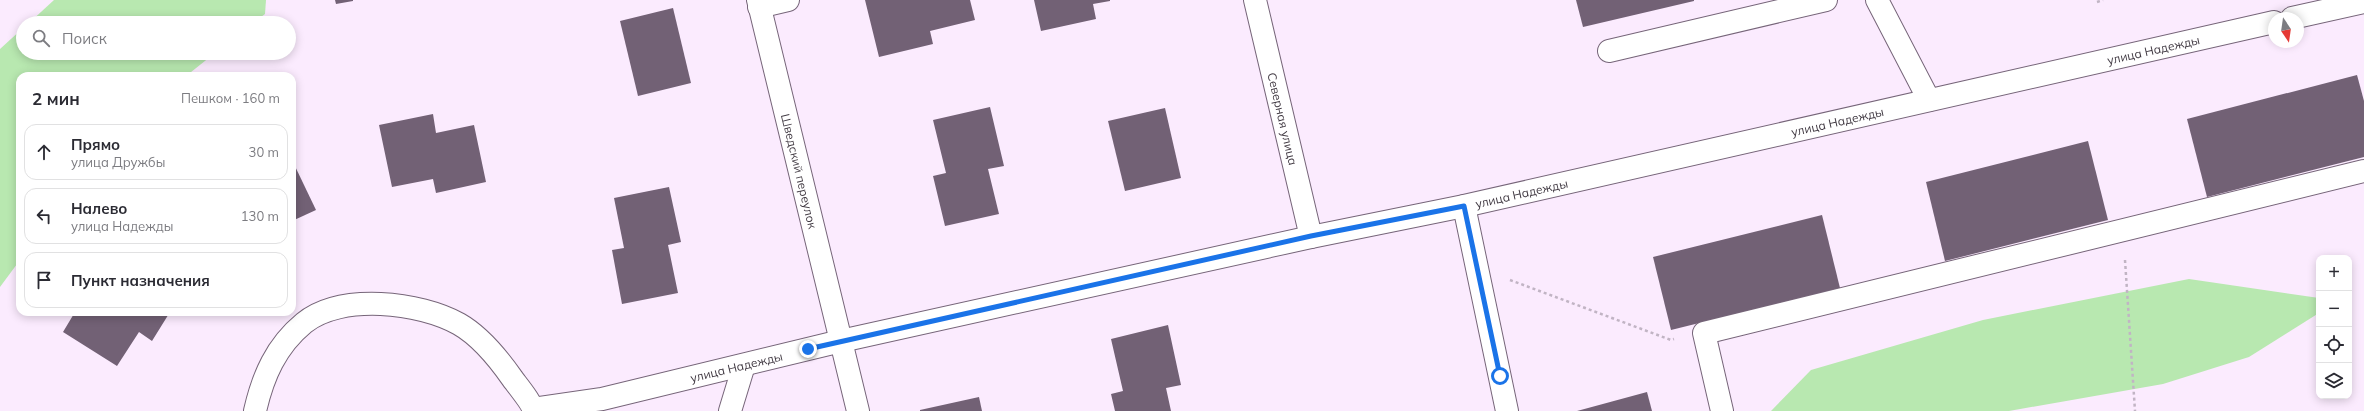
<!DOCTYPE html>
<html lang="ru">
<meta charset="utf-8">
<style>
:root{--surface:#fff;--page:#f7f7f7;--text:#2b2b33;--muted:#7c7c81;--line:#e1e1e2}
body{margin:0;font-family:Mulish,sans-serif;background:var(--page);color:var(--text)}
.controls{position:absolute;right:12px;bottom:12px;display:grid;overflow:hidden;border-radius:8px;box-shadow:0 2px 10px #0003}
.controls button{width:36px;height:36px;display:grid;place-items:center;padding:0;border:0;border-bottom:1px solid var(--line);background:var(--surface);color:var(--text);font:20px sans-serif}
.compass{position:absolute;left:2268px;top:12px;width:36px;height:36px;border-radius:50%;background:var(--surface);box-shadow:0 2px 10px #0003;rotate:167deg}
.stop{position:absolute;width:12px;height:12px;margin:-9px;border:3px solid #1a73e8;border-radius:50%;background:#fff}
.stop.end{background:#1a73e8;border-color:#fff;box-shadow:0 1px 4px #0008}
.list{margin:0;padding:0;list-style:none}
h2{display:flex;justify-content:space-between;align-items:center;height:52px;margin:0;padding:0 16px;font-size:17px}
h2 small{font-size:13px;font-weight:400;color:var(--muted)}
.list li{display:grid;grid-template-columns:26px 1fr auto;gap:12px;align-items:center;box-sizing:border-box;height:56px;margin:0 8px 8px;padding:0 8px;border:1px solid var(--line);border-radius:12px}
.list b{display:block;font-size:15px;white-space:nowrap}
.list p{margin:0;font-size:13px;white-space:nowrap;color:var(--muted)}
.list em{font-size:13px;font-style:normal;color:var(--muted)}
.icon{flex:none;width:22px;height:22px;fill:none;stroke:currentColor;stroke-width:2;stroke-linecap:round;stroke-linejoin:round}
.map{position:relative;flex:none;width:2364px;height:411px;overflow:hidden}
.search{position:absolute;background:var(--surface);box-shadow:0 2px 10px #0003;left:16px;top:16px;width:280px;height:44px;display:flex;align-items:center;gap:10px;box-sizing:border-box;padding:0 14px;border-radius:22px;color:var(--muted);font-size:15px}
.panel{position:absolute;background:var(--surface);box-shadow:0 2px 10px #0003;left:16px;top:72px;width:280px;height:244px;border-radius:12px}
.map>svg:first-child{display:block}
.green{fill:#b8e8b0}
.building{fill:#726175}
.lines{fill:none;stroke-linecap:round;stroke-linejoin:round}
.minor-casing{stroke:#766579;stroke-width:24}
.path{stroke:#c1b4c4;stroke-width:2.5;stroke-dasharray:3 3;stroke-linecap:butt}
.minor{stroke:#fff;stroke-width:22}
.route{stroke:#1a73e8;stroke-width:5}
.labels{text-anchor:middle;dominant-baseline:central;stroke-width:4;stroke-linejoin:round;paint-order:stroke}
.street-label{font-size:12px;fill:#403942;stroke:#fbebfe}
</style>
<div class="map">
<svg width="2364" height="411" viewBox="0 0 2364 411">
<rect width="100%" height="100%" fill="#fbebfe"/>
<g class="green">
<path d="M54 0H266L265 14 253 23H29Z"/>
<path d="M23 28V53H215L186 76H20V260L0 287V49Z"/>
<path d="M2189 279 2319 298V313L2249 357 2163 384 2009 411H1771L1811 370 1983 320Z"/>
</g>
<g class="building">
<path d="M335 0H353V1L336 4Z"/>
<path d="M865 0H970L975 20 930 31 933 44 879 57Z"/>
<path d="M1034 0H1110V1L1093 4 1096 19 1041 31Z"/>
<path d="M1576 0H1694V1L1583 27Z"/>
<path d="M673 8 691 83 638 96 620 21Z"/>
<path d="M2357 75 2364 101V157L2207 197 2187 119Z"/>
<path d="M990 107 1004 166 988 169 999 214 945 226 933 176 946 173 933 120Z"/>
<path d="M1165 108 1181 178 1125 191 1108 121Z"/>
<path d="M433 114 436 133 474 125 486 182 436 193 433 179 392 187 379 125Z"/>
<path d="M2088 141 2108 220 1945 261 1926 182Z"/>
<path d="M292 160 316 210 292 221Z"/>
<path d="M669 187 681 242 668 245 678 293 622 304 612 250 624 248 614 198Z"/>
<path d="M1822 215 1840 288 1671 330 1653 257Z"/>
<path d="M75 312H170L152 341 139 332 117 366 63 332Z"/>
<path d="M1168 325 1181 385 1166 388 1171 411H1115L1111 394 1123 391 1111 339Z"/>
<path d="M1647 392 1652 411H1577Z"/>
<path d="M979 397 982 411H920V410Z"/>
</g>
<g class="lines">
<defs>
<g id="minor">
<path id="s1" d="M758 0 858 411"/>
<path id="s2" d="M1255 0 1311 237"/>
<path d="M1877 0 1929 100"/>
<path d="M759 7 788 0"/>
<path d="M2292 18 2364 2"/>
<path d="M1609 51 1826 0"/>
<path d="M1464 206 1507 411"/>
<path id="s3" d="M533 409 602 399 841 341 1311 237 1464 206 2274 22"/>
<path d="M255 411C263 376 276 346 304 323 341 293 420 302 459 324 480 336 498 358 512 378 517 385 533 404 533 411"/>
<path d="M730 411 744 365"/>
<path d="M1722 411 1704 333 2364 171"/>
</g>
</defs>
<use href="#minor" class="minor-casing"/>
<g class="path">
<path d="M2097 2 2103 0"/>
<path d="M2125 260 2135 411"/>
<path d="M1510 280 1671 340 1674 339"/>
</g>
<use href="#minor" class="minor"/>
</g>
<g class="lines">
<path class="route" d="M808 349 1311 236 1464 206 1500 376"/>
</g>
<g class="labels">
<g class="street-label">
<text stroke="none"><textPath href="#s3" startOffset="1660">улица Надежды</textPath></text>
<text stroke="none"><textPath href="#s2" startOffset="122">Северная улица</textPath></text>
<text stroke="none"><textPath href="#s3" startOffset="1336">улица Надежды</textPath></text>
<text stroke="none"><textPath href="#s1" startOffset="176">Шведский переулок</textPath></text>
<text stroke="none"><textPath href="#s3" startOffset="1012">улица Надежды</textPath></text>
<text stroke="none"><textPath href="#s3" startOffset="208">улица Надежды</textPath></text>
</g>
</g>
</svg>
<div class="controls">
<button>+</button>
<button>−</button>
<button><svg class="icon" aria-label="locate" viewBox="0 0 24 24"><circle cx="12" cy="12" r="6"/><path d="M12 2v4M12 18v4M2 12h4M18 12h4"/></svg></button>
<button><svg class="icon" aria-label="layers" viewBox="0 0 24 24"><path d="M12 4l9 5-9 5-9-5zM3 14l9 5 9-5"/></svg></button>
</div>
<svg class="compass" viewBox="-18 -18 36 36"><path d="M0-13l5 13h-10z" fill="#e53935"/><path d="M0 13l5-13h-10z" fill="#7c7c81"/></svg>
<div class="stop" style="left:1500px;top:376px"></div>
<div class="stop end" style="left:808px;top:349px"></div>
<div class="search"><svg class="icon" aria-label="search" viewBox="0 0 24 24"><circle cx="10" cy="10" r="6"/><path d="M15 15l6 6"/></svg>Поиск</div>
<section class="panel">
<h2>2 мин<small>Пешком · 160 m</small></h2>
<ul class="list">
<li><svg class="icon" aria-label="ahead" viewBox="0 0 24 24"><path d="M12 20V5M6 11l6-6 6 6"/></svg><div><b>Прямо</b><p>улица Дружбы</p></div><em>30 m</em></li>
<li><svg class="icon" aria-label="left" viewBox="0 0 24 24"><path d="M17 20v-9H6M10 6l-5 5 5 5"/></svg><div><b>Налево</b><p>улица Надежды</p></div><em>130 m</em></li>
<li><svg class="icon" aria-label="arrive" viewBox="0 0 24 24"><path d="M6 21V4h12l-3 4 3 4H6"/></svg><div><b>Пункт назначения</b></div></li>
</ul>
</section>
</div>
